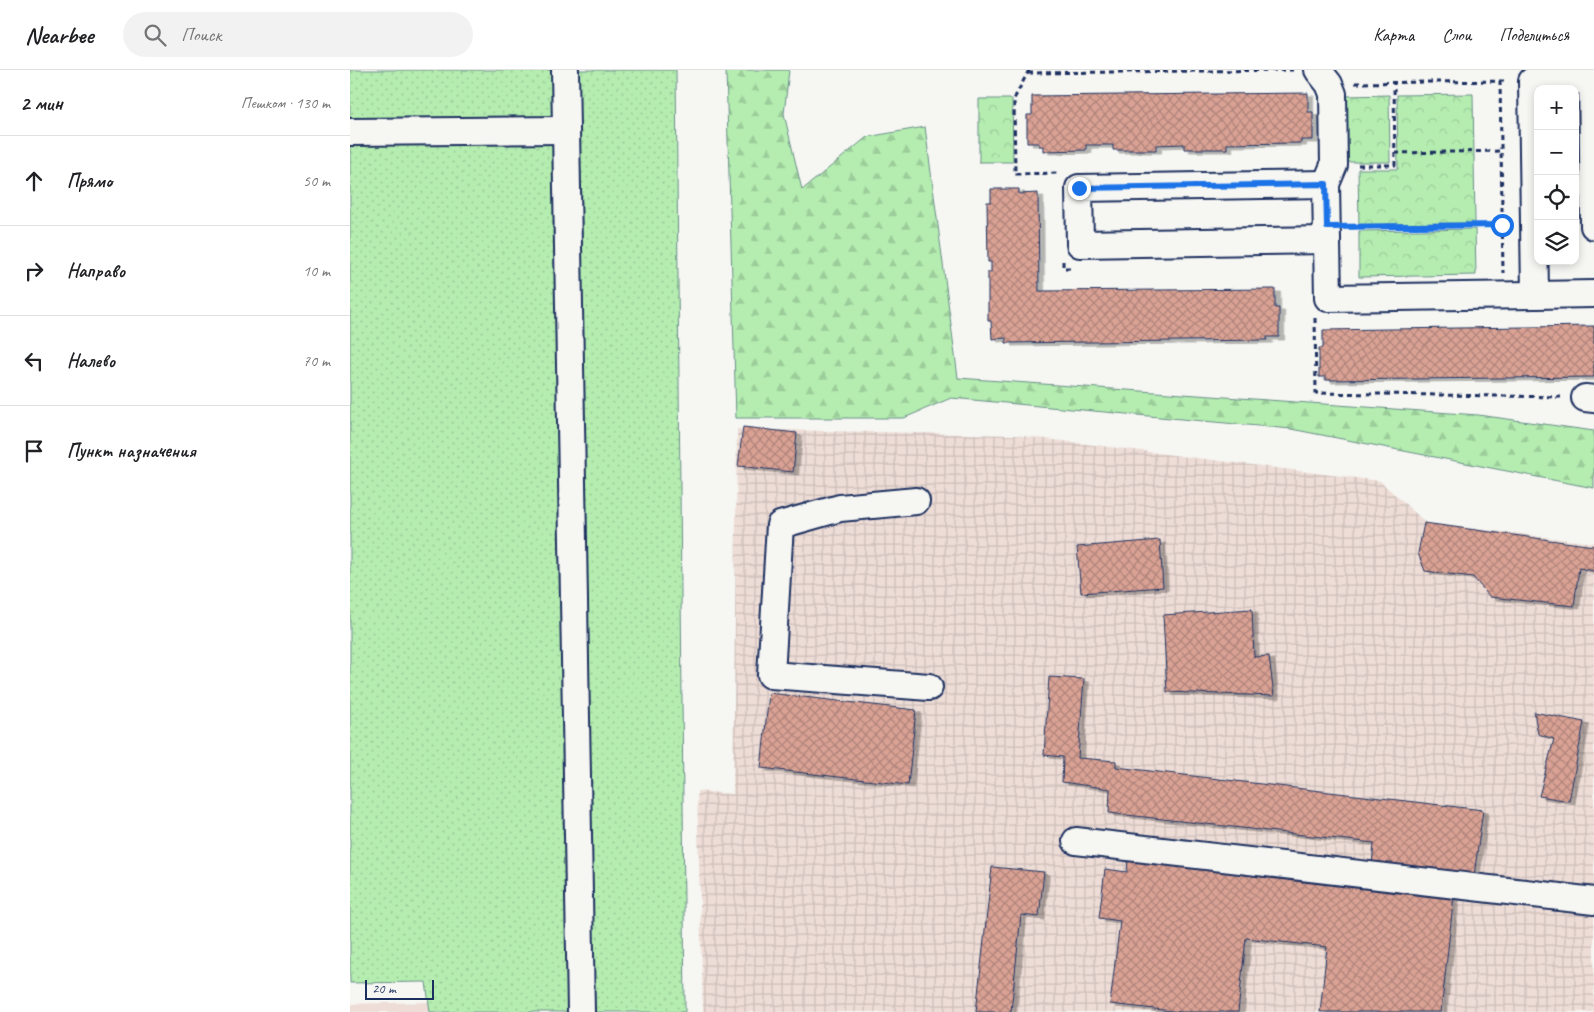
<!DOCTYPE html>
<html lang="ru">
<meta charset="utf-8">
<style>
:root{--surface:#fff;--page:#f2f2f2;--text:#202124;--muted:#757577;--line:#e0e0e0}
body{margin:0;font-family:Caveat,sans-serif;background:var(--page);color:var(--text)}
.controls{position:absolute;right:15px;top:15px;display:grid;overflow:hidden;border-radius:10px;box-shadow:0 2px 8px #0003}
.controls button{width:45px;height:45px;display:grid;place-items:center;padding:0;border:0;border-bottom:1px solid var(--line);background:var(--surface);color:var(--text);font:25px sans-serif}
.scale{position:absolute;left:15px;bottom:12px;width:69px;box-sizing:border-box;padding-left:5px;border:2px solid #1b2f5e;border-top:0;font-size:14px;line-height:18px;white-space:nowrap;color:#1b2f5e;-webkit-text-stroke:4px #f6f6f2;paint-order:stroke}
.stop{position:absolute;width:15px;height:15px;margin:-11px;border:4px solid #1a73e8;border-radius:50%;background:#fff}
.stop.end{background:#1a73e8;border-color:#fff;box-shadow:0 1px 5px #0008}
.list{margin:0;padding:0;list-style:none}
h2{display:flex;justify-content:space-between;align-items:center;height:65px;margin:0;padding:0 20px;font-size:21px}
h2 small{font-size:16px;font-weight:400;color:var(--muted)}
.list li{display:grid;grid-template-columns:32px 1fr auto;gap:15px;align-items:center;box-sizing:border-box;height:90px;padding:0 20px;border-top:1px solid var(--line)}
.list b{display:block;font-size:19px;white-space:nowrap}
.list em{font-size:16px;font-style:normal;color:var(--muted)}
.icon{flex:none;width:28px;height:28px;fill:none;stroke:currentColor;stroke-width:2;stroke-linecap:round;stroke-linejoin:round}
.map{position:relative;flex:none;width:1244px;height:942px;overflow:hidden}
header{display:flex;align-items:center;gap:30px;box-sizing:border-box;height:70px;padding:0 25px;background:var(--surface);border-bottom:1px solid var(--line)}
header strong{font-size:24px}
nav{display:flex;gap:28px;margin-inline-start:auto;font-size:18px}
.search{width:350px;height:45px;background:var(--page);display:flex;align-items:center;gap:12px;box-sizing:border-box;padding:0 18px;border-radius:28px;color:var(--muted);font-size:19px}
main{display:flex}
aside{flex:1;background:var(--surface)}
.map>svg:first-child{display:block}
.built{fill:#eeddd6}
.industrial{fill:url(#industrial-grid)}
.grass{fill:url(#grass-dots);stroke:#688e87}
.forest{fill:url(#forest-firs);stroke:#688e87}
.park{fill:url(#park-crowns);stroke:#688e87}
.building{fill:url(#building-cross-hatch);stroke:#1b2f5e;filter:url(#shadow)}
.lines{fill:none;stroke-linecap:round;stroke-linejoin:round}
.minor-casing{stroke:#1b2f5e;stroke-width:30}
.path{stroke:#1b2f5e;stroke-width:3;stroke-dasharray:5 4;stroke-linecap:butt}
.minor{stroke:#f6f6f2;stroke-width:26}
.route{stroke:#1a73e8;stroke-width:6}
</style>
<header>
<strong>Nearbee</strong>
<div class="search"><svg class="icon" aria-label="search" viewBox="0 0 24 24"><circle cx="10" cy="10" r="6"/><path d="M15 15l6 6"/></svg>Поиск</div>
<nav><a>Карта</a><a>Слои</a><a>Поделиться</a></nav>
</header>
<main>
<aside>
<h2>2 мин<small>Пешком · 130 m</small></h2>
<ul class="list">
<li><svg class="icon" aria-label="ahead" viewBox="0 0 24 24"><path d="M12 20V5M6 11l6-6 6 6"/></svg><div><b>Прямо</b></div><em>50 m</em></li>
<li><svg class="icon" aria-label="right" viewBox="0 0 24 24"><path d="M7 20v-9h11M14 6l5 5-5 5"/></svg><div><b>Направо</b></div><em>10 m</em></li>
<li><svg class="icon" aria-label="left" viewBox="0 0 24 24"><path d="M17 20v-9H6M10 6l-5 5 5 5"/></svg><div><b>Налево</b></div><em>70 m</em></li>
<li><svg class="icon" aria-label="arrive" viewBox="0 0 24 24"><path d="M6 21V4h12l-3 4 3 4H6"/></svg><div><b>Пункт назначения</b></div></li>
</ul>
</aside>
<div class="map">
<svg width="1244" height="942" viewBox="0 0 1244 942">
<defs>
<pattern id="industrial-grid" width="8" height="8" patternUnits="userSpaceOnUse" patternTransform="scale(1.25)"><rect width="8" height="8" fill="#eeddd6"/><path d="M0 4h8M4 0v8" fill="none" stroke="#ccbeba"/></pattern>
<pattern id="grass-dots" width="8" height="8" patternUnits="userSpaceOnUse" patternTransform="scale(1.25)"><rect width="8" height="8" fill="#b5edb0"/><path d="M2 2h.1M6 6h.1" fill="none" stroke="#9bcc9a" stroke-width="1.8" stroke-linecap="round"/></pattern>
<pattern id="forest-firs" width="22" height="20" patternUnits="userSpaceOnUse" patternTransform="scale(1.25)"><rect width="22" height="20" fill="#b5edb0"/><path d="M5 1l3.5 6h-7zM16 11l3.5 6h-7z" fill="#9bcc9a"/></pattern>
<pattern id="park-crowns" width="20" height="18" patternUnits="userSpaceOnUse" patternTransform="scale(1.25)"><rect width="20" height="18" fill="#b5edb0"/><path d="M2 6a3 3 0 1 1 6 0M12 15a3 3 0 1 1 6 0" fill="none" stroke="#9bcc9a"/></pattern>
<pattern id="building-cross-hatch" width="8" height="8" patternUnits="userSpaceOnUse" patternTransform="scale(1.25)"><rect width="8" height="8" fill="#daa294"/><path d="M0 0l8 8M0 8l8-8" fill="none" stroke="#b0847c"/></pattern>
<filter id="shadow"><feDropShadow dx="5.5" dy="3" stdDeviation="0" flood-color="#0004"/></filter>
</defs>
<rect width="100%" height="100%" fill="#f6f6f2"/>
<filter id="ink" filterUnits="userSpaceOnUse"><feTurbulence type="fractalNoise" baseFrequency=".02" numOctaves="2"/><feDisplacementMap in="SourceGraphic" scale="10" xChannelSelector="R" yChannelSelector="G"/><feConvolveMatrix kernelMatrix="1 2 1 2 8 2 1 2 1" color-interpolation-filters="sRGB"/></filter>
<g filter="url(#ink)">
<path class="built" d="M80 932 81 942H0V934Z"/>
<path class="industrial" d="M387 359 665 365 1030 411 1076 453 1244 473V942H353L347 721 383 724Z"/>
<path class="grass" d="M0 0H326L335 942H80L76 912 0 913Z"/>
<path class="forest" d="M376 0H439L434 44 452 120 517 67 575 57 608 308 1128 345 1244 361V418L941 359 601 328 554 348H386Z"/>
<g class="park">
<path d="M1123 24 1125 153 1009 155 1008 99H1048L1047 25Z"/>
<path d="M1039 25 1040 92H997L996 26Z"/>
<path d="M629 29H662L663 92H629Z"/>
<path d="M1125 159 1126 205 1009 207V161Z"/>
</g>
<g class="building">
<path d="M958 23V42H963V70H951V73L877 74V79H834V74L806 75V80H763V75H736V80L693 81V76H689V73H677V45H682V26Z"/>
<path d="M641 119H669V124L688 123 689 221 925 219V238H929V267H917V270L656 273V268L642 269 641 251H638V202H641V192H638L637 132H641Z"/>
<path d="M1244 256V307L976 310V307H969V278H973V260Z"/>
<path d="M393 357 447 363 443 402 388 396Z"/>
<path d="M1074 453 1244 476V501L1229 498 1224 536 1140 527 1123 507 1075 501 1068 483Z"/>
<path d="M810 470 813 517 731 523 727 477Z"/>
<path d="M902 539 904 587 919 586 924 626 817 622 813 545Z"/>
<path d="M699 607 734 609 728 688 766 691V697L1133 740 1124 806 1022 795 1024 773 759 743 760 719 712 712 713 687 694 685Z"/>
<path d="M419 623 566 640 558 715 411 698Z"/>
<path d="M1184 642 1234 652 1219 731 1189 726 1204 669 1188 664Z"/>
<path d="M778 790 1104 825 1091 942H970L977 877 896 868 888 942H831L760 934 770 851 749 848 755 799 777 802Z"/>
<path d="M642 797 694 802 689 847 671 845 661 942H626Z"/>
</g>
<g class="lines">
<defs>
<g id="minor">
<path d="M215 0 231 942"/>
<path d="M968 0 979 14 983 24 984 95 976 114 978 228 1185 225"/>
<path d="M0 62 216 60"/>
<path d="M976 114 729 118 730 174 977 170"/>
<path d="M1244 156 1242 10 1182 11 1185 225 1244 224"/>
<path d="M1235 328 1244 329"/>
<path d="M566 431 490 438 430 455 421 605 579 617"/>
<path d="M726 771 1244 831"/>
</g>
</defs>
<use href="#minor" class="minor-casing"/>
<g class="path">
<path d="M679 0 664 29 665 104 709 103"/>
<path d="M678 3 943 0"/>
<path d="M1150 11 1153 203"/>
<path d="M1005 13 1158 11"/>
<path d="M1045 83 1151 81"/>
<path d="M1008 95H1045L1044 13"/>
<path d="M1000 157 1161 155"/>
<path d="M713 191V198H722"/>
<path d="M965 248 966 323 1212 327"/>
</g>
<use href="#minor" class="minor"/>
</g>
</g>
<g class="lines" filter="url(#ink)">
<path class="route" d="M729 118 976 114 977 157 1152 155"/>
</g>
</svg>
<div class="controls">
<button>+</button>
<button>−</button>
<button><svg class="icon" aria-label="locate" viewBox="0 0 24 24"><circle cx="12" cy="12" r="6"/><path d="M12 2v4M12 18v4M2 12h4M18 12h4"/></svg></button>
<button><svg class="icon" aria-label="layers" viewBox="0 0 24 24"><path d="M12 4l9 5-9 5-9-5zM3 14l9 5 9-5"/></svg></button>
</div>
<div class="scale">20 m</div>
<div class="stop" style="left:1152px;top:155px"></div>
<div class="stop end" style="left:729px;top:118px"></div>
</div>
</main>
